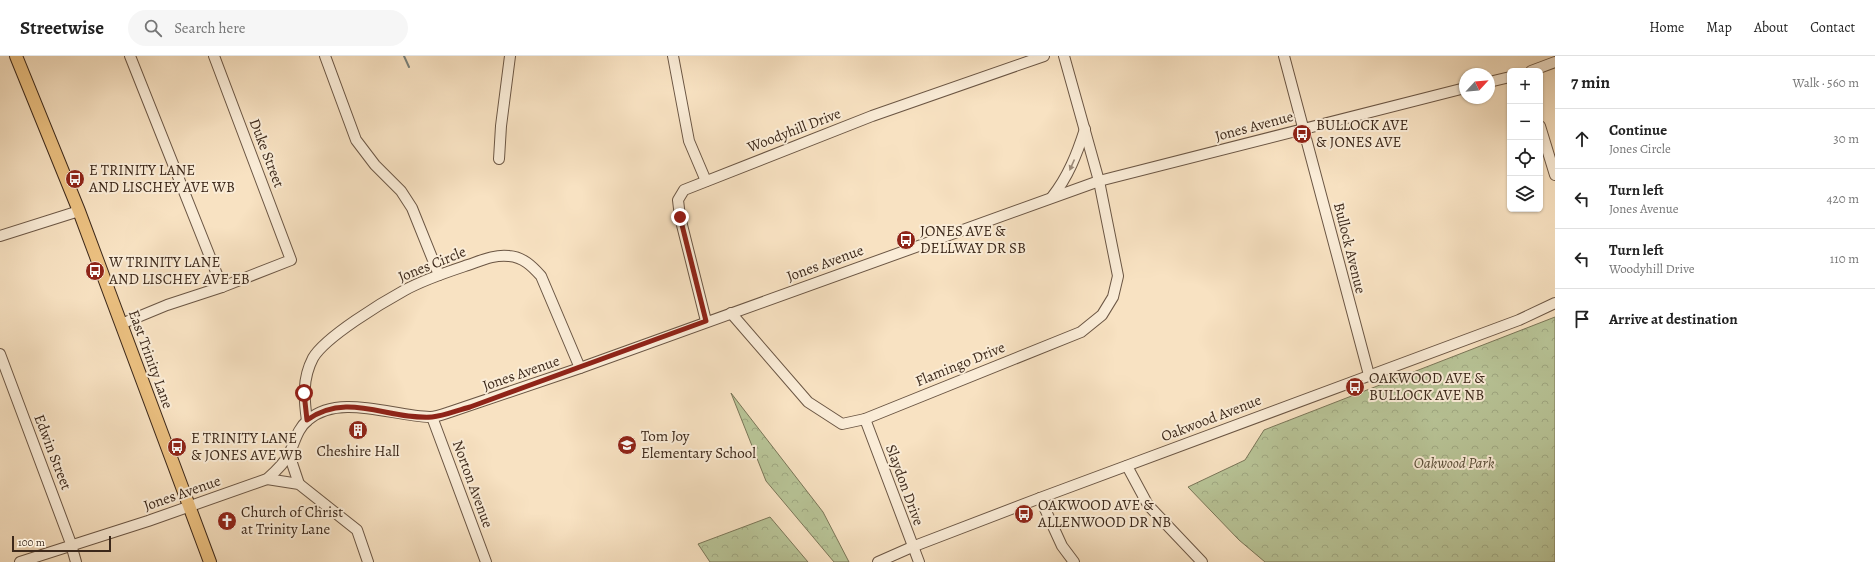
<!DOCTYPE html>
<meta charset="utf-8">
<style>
:root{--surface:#fff;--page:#f6f6f6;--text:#222;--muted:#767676;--line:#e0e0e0}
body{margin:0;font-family:Alegreya,serif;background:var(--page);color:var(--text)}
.controls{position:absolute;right:12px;top:12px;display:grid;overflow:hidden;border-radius:6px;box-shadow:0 1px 3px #0004}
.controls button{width:36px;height:36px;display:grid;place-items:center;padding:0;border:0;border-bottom:1px solid var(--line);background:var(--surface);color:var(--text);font:20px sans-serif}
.compass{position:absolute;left:1459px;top:12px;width:36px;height:36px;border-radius:50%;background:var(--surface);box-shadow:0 1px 3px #0004;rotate:64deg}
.scale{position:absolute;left:12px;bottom:10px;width:99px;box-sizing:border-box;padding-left:4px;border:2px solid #3c281a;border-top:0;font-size:11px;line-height:14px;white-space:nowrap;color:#3c281a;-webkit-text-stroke:3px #faecd7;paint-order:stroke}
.stop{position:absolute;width:12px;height:12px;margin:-9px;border:3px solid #8f2418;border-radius:50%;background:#fff}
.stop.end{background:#8f2418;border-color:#fff;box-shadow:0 1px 4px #0008}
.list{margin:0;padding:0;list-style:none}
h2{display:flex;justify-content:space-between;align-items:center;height:52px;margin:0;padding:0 16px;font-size:17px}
h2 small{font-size:13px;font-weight:400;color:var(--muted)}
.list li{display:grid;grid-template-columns:26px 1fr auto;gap:12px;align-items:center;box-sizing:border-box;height:60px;padding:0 16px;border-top:1px solid var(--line)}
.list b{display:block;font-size:15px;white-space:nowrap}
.list p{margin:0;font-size:13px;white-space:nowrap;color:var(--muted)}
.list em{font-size:13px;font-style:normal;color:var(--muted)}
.icon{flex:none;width:22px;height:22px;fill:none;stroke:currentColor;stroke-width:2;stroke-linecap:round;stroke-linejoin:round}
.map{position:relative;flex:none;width:1555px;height:506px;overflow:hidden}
header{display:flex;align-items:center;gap:24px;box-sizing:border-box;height:56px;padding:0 20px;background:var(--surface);border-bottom:1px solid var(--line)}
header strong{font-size:19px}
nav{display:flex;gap:22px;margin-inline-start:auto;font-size:14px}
.search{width:280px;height:36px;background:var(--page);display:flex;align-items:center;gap:10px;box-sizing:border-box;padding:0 14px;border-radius:22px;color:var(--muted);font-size:15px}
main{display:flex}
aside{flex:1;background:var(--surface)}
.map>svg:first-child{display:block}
.forest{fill:url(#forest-crowns);stroke:#7a7658}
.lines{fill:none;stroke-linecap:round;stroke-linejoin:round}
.stream{stroke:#78817b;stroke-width:2}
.minor-casing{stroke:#6b5644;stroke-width:12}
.major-casing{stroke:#3c281a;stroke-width:14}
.minor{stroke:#faecd7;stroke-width:10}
.major{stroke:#ecc181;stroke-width:12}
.oneway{fill:#9b8a78}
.route{stroke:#8f2418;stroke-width:5}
.labels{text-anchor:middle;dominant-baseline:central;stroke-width:4;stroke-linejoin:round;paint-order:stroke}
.poi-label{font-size:15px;fill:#3c281a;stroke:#faecd7;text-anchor:start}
.street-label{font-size:15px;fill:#3c281a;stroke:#faecd7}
.park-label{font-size:15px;font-style:italic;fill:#5b4f39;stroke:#faecd7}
</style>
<header>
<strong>Streetwise</strong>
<div class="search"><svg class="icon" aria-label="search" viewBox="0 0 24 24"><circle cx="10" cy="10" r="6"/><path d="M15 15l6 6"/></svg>Search here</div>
<nav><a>Home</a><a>Map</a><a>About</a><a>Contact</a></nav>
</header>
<main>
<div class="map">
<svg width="1555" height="506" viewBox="0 0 1555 506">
<defs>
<pattern id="forest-crowns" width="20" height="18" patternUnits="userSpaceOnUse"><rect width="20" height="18" fill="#b8c497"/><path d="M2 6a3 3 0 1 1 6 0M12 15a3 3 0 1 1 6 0" fill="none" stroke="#9fa882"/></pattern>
</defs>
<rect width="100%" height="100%" fill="#f8e2c2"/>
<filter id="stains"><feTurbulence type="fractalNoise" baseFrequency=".005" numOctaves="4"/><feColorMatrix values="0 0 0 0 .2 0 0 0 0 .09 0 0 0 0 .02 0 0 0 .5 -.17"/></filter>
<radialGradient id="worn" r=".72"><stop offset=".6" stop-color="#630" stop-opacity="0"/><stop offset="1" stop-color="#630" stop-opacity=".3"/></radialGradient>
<g class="forest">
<path d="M1555 261V506H1265L1239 484 1188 431 1245 404 1264 374Z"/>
<path d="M731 337 823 456 849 506H834L766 425Z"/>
<path d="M770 461 808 506H710L698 488Z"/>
</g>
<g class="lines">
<path class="stream" d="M404 0 409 11"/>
<defs>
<g id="minor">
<path d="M130 0 222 231"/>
<path d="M325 0 356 84 375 109 401 135 412 152 439 219"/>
<path d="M673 0 689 85 706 125"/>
<path d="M1284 0 1369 319"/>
<path d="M1531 15 1555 6"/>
<path d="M1489 26 1510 21"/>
<path d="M1540 70 1555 119"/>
<path d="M499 103 501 70 510 0"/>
<path d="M1052 141C1068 121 1077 98 1085 73"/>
<path d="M0 180 79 155"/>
<path d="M731 257 808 346 842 368 865 363 1081 276 1102 259 1113 241 1118 220 1099 125 1064 0"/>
<path d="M706 265 680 161 678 144 684 134 872 60 1044 0"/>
<path d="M121 268 167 249 222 231 291 204 214 0"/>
<path d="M0 298 70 485 76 506"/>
<path d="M432 361 486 506"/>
<path d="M865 363 919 506"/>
<path d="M307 365C304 343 302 323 313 302 325 281 383 246 405 234 425 223 447 216 468 209 480 205 495 198 509 200 523 201 532 210 541 220L580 312"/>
<path d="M289 398 299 428"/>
<path d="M1127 410 1148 449 1202 506"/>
<path d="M267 423 299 428 357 474 368 506"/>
<path d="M1040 442 1062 490 1074 506"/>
<path d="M20 506 148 465 267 423C275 416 284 408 289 398 295 386 297 373 308 364 339 337 392 360 430 361 436 361 444 358 450 356L580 312 1099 125 1465 32"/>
<path d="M878 506 912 491 1040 442 1519 264 1555 247"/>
</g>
<path id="major" d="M16 0 79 155 210 506"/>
</defs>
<use href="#minor" class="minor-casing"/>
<use href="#major" class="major-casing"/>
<use href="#minor" class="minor"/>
<use href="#major" class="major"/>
</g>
<defs><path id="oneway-solid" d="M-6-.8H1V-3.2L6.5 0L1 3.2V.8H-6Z"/></defs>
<use class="oneway" href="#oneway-solid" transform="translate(1072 109) rotate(114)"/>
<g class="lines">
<path class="route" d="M304 337 307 364C348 335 387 364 432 361 444 360 458 354 470 351L706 265 680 161"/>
</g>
<defs>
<symbol id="bus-disc" viewBox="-11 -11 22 22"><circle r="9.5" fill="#8f2418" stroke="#faecd7"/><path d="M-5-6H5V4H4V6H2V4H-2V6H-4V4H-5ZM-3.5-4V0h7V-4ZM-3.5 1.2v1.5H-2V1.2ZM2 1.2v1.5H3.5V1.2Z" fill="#fff"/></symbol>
<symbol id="building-disc" viewBox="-11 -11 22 22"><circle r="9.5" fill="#8f2418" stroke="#faecd7"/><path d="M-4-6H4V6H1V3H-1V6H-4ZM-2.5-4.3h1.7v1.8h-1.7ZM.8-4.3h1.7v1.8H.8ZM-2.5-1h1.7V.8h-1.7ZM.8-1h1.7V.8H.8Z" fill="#fff"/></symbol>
<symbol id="school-disc" viewBox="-11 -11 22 22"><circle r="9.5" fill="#8f2418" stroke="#faecd7"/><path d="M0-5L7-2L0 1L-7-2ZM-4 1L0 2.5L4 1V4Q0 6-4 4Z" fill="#fff"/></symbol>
<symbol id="church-disc" viewBox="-11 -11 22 22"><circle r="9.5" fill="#8f2418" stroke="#faecd7"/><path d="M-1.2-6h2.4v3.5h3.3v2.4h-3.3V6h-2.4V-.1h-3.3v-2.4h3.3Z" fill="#fff"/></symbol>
</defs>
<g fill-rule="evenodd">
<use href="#bus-disc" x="1291" y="67" width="22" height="22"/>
<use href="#bus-disc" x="64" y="112" width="22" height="22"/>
<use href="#bus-disc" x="895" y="173" width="22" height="22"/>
<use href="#bus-disc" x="84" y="204" width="22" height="22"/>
<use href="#bus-disc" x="1344" y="320" width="22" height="22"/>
<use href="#building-disc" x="347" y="363" width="22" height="22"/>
<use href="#school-disc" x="616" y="378" width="22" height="22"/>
<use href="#bus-disc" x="166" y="380" width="22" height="22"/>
<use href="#bus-disc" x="1013" y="447" width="22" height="22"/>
<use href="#church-disc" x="216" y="454" width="22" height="22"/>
</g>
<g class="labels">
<g class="poi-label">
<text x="1316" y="69">BULLOCK AVE<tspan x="1316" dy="17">&amp; JONES AVE</tspan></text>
<text x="89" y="114">E TRINITY LANE<tspan x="89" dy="17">AND LISCHEY AVE WB</tspan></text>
<text x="920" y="175">JONES AVE &amp;<tspan x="920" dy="17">DELLWAY DR SB</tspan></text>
<text x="109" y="206">W TRINITY LANE<tspan x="109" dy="17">AND LISCHEY AVE EB</tspan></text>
<text x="1369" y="322">OAKWOOD AVE &amp;<tspan x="1369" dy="17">BULLOCK AVE NB</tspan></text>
<text x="641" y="380">Tom Joy<tspan x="641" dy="17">Elementary School</tspan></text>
<text x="191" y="382">E TRINITY LANE<tspan x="191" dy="17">&amp; JONES AVE WB</tspan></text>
<text x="358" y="395" text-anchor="middle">Cheshire Hall</text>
<text x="1038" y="449">OAKWOOD AVE &amp;<tspan x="1038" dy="17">ALLENWOOD DR NB</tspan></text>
<text x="241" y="456">Church of Christ<tspan x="241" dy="17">at Trinity Lane</tspan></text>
</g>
<g class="street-label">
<text transform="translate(1254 70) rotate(-15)">Jones Avenue</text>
<text transform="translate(794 74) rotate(-21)">Woodyhill Drive</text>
<text transform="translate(267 97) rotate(69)">Duke Street</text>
<text transform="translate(1350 192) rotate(76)">Bullock Avenue</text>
<text transform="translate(825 207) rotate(-20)">Jones Avenue</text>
<text transform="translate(432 208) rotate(-22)">Jones Circle</text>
<text transform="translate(151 303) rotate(70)">East Trinity Lane</text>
<text transform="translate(960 308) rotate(-22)">Flamingo Drive</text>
<text transform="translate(521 317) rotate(-19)">Jones Avenue</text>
<text transform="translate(1211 362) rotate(-21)">Oakwood Avenue</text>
<text transform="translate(53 396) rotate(69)">Edwin Street</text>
<text transform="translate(473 428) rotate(70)">Norton Avenue</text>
<text transform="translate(905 429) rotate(70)">Slaydon Drive</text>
<text transform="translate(182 437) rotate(-19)">Jones Avenue</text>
</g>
<g class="park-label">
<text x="1454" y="407">Oakwood Park</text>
</g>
</g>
<rect width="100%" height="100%" filter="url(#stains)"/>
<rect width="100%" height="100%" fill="url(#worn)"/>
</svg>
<div class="controls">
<button>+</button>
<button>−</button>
<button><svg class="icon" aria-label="locate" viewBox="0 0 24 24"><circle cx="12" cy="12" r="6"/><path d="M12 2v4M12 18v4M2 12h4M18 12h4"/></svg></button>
<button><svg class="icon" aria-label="layers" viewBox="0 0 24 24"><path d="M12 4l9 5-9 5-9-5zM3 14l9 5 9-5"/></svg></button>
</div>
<svg class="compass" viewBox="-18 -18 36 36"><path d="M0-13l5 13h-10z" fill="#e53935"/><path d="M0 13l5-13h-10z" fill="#767676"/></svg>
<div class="scale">100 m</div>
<div class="stop" style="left:304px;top:337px"></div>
<div class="stop end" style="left:680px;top:161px"></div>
</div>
<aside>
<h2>7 min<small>Walk · 560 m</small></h2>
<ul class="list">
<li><svg class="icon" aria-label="ahead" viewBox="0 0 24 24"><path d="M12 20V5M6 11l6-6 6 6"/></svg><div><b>Continue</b><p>Jones Circle</p></div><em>30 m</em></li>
<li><svg class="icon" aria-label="left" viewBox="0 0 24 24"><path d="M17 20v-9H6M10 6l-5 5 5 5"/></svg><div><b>Turn left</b><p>Jones Avenue</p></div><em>420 m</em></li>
<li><svg class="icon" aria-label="left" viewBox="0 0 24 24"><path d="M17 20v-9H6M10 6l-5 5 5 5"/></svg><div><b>Turn left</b><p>Woodyhill Drive</p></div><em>110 m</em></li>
<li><svg class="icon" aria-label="arrive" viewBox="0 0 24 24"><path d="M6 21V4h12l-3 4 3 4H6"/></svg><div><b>Arrive at destination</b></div></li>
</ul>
</aside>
</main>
